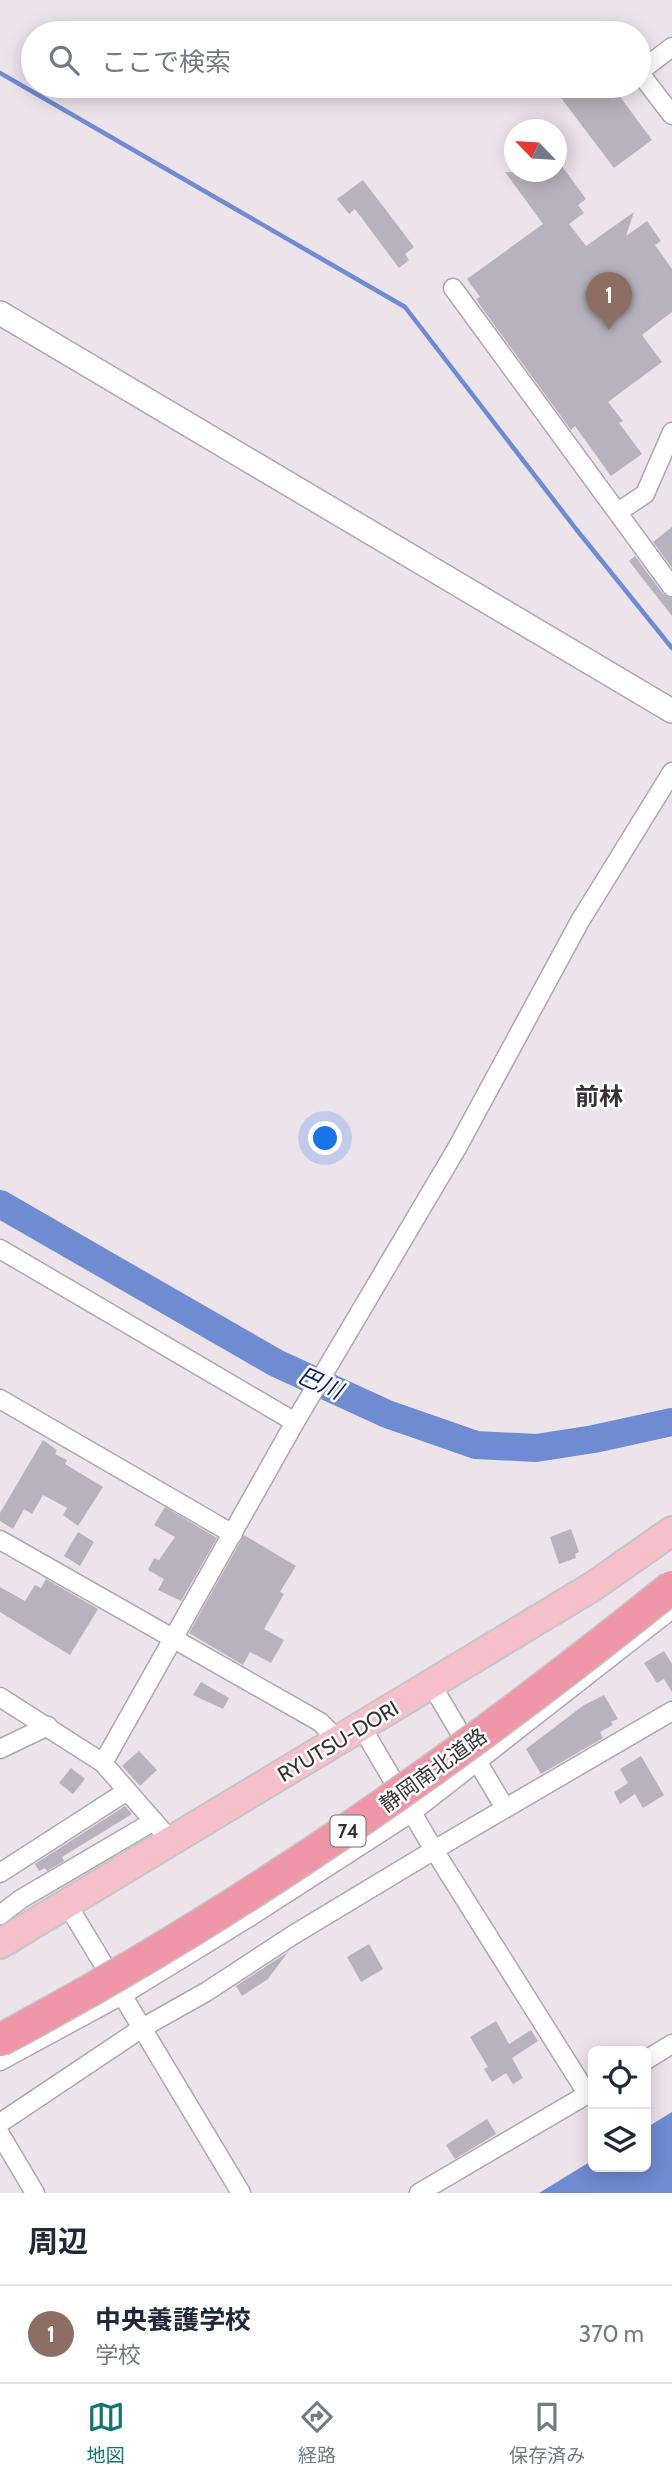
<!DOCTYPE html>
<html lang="ja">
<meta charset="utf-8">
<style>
:root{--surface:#fff;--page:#f6f6f7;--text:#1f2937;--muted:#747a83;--line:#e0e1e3;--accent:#0f766e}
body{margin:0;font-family:Cabin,"Noto Sans JP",sans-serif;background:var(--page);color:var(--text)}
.controls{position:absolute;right:21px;bottom:21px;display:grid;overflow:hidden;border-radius:10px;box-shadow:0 4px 18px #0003}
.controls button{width:63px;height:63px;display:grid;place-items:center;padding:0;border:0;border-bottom:2px solid var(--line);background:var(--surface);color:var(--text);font:35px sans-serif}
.compass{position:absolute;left:504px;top:119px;width:63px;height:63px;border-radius:50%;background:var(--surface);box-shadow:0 4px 18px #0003;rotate:295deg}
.you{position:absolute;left:326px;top:1139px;width:24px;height:24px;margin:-18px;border:5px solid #fff;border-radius:50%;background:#1a73e8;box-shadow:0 0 0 10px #1a73e833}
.badge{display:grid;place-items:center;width:46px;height:46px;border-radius:50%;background:var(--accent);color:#fff;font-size:23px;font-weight:700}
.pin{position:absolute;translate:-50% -58px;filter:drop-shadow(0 2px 4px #0008)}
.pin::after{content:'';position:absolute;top:37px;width:24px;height:21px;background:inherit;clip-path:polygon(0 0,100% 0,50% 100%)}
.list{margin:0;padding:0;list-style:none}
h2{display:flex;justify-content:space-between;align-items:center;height:91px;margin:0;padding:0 28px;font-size:30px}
h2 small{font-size:23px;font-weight:400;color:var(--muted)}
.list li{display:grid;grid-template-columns:46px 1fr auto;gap:21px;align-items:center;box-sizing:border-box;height:98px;padding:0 28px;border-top:2px solid var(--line)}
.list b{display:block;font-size:26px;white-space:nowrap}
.list p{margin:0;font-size:23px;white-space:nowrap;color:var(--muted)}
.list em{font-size:23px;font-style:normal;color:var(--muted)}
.icon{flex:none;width:38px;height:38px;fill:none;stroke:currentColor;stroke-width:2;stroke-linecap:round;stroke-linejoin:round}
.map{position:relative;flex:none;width:672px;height:2193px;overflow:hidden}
.search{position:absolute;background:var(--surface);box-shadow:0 4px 18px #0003;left:21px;right:21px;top:21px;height:77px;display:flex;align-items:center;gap:18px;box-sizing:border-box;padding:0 24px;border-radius:38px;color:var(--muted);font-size:26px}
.sheet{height:189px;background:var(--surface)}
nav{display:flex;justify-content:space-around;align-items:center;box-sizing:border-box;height:98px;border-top:2px solid var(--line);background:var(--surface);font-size:19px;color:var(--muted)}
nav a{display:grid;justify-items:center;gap:4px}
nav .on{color:var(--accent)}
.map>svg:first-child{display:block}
.water{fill:#6f8bd1}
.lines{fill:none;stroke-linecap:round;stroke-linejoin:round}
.stream{stroke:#6f8bd1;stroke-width:4.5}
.river{stroke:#6f8bd1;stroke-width:28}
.building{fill:#b7b3be}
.minor-casing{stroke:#b0a7ae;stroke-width:21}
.tertiary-casing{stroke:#b0a7ae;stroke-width:26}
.primary-casing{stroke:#c6c5c6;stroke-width:32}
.minor{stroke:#fff;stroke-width:18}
.tertiary{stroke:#fff;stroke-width:23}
.primary{stroke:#f6c0cb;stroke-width:28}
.motorway-bridge-casing{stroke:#c6c5c6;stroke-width:35;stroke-linecap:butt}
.motorway-bridge{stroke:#f096a9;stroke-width:32}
.labels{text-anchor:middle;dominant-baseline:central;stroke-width:5;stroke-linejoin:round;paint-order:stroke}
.shield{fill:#fff;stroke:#726f71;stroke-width:2}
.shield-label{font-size:19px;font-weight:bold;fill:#353134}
.street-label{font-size:21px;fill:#353134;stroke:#fff}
.water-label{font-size:23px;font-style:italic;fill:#0d1d6e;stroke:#fff}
.quarter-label{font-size:24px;font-weight:bold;fill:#353134;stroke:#fff}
</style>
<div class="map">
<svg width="672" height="2193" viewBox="0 0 672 2193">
<rect width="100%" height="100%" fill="#ede3eb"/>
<path class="water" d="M672 2112V2193H539L593 2160V2167H646V2128Z"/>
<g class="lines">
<path class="stream" d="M0 73 405 307 576 529 672 648"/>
<path class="river" d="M0 1204 276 1363 387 1414 476 1445 536 1448 594 1439 672 1422"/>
</g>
<g class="building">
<path d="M552 86H612L652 140 614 168Z"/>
<path d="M556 158 586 199 578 205 584 213 569 224 586 246 634 212 626 236 647 221 661 241 655 245 672 269V312L642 335 662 362 608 402 623 421 619 423 642 454 611 476 575 426 571 430 487 315 476 299 480 297 467 279 543 224 505 172H556Z"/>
<path d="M363 180 414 247 405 254 409 260 399 268 355 209 349 214 337 199Z"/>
<path d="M672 527V568L653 542Z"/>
<path d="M635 556 663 594 672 598V616L629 561Z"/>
<path d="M43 1440 57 1450 55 1454 67 1460 65 1464 103 1487 78 1526 63 1515 67 1508 43 1495 32 1514 24 1509 13 1529 0 1521V1513Z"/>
<path d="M165 1507 217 1538 181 1601 158 1590 164 1579 148 1570 154 1558 159 1560 175 1537 154 1525Z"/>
<path d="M571 1529 579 1552 575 1554 576 1558 559 1564 550 1537Z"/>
<path d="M78 1532 94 1542 80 1566 64 1556Z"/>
<path d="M244 1535 296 1566 280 1592 284 1594 264 1629 284 1640 271 1663 250 1652 243 1665 189 1633Z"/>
<path d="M46 1579 98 1609 70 1655 0 1612V1587L25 1601 35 1585 41 1588Z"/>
<path d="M664 1651 672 1664V1692L664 1679 657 1683 644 1663Z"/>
<path d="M201 1682 229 1698 223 1709 193 1695Z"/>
<path d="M604 1695 618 1719 611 1722 613 1725 600 1732 603 1738 541 1774 526 1749 584 1705Z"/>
<path d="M139 1751 157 1770 140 1786 122 1766Z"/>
<path d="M641 1756 664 1795 643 1808 635 1794 620 1804 614 1792 628 1783 620 1769Z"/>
<path d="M71 1768 85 1779 73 1794 59 1783Z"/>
<path d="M125 1806 132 1814 62 1857 64 1861 47 1871 45 1868 39 1871 35 1864Z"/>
<path d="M369 1944 383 1969 361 1982 347 1957Z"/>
<path d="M288 1952 268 1979 242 1996 236 1986Z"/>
<path d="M496 2021 509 2044 531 2030 538 2041 512 2058 523 2078 513 2084 506 2073 492 2082 484 2069 488 2067 470 2037Z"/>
<path d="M487 2119 496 2134 455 2159 446 2145Z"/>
</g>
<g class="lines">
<defs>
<g id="minor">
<path d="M672 47 639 72 672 115"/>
<path d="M453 288 672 587"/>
<path d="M618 512 645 494 672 432"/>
<path d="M0 1249 295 1422"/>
<path d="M0 1399 233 1534"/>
<path d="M0 1540 320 1722 339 1741"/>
<path d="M431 1684 505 1808"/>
<path d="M0 1697 103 1763 171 1841"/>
<path d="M361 1726 434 1850 588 2095"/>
<path d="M0 1749 48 1726"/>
<path d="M103 1763 295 1422 457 1148 580 921 672 772"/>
<path d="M0 1873 127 1791"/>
<path d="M67 1904 142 2028 206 1992 293 1935 434 1850 672 1711"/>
<path d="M0 1915 21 1899 154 1821"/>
<path d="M646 2060 672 2044"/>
<path d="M0 2061 122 1995 251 1916 411 1813 672 1609"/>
<path d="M0 2123 142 2028 241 2193"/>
<path d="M0 2134 35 2193"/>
<path d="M419 2193 593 2091"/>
</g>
<path id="tertiary" d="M0 313 672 711"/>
<path id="primary" d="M0 1944 592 1587 672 1531"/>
</defs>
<use href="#minor" class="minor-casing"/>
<use href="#tertiary" class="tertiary-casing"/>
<use href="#primary" class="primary-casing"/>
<use href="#minor" class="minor"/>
<use href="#tertiary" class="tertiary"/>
<use href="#primary" class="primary"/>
<defs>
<path id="motorway-bridge" d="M0 2040C240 1913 461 1757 672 1587"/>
</defs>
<use href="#motorway-bridge" class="motorway-bridge-casing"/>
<use href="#motorway-bridge" class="motorway-bridge"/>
</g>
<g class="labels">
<rect class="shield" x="330.5" y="1815.5" width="35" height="31" rx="5"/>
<g class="shield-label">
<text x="348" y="1831">74</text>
</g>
<g class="street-label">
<text transform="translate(338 1741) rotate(-31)">RYUTSU-DORI</text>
<text transform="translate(433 1770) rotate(-36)">静岡南北道路</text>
</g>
<g class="water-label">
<text transform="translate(320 1383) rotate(24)">巴川</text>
</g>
<g class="quarter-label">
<text x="599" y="1096">前林</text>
</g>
</g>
</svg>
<div class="controls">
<button><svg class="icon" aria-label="locate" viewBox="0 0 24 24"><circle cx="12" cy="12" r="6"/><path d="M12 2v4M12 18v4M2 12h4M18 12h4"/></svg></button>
<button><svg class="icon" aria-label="layers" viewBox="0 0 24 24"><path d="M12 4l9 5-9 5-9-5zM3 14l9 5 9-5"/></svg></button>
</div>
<svg class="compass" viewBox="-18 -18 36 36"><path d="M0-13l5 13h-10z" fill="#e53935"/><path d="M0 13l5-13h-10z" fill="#747a83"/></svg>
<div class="you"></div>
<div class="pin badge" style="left:609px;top:330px;background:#8d6e63">1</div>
<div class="search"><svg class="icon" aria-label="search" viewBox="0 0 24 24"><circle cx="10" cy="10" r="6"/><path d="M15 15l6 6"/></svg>ここで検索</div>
</div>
<section class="sheet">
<h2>周辺<small></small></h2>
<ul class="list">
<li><span class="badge" style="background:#8d6e63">1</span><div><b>中央養護学校</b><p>学校</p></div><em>370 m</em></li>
</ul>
</section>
<nav>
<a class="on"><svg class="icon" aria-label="map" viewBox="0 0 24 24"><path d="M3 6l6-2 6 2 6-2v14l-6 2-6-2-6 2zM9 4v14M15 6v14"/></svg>地図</a>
<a><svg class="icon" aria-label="directions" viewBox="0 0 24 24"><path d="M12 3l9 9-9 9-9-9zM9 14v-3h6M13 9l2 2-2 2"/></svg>経路</a>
<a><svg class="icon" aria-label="saved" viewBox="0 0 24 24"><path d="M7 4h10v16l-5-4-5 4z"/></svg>保存済み</a>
</nav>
